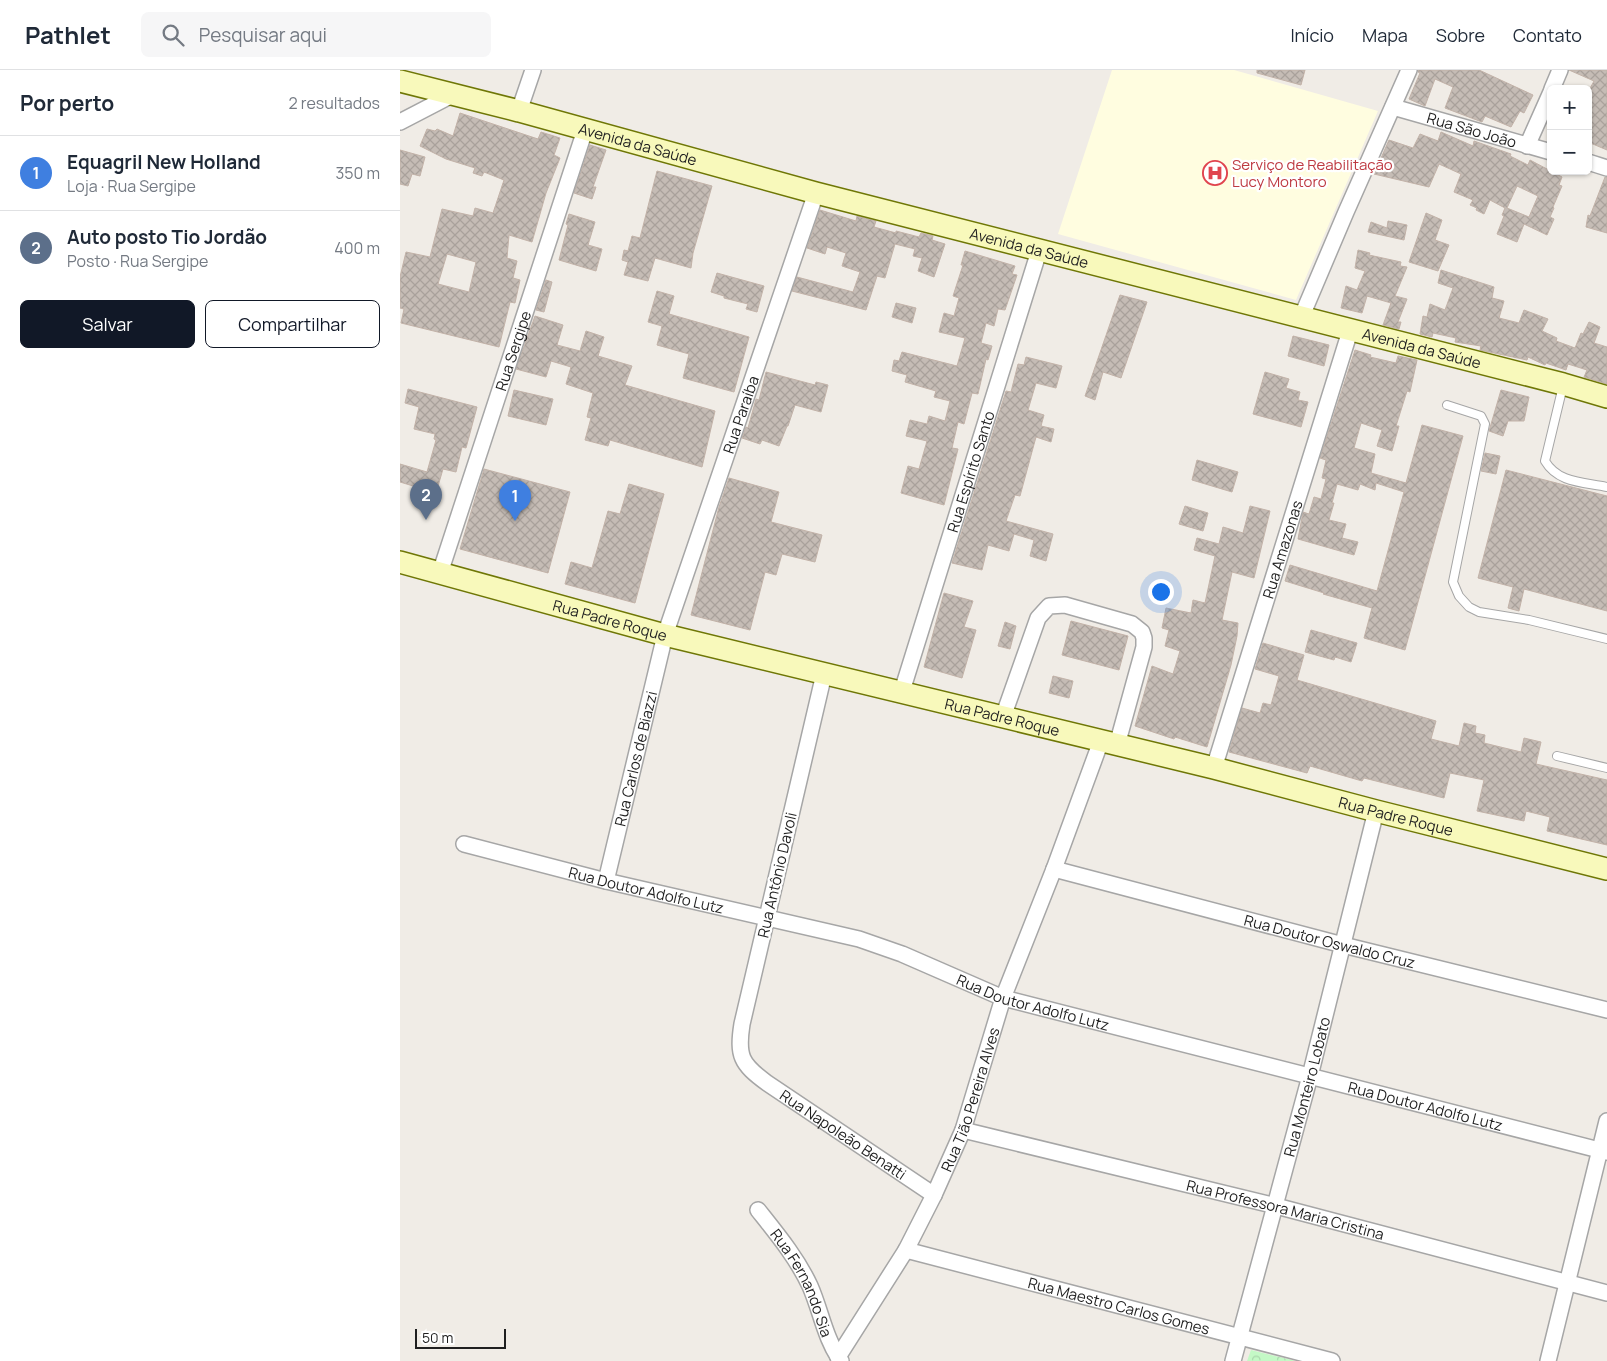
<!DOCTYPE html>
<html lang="pt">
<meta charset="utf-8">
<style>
:root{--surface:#fff;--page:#f6f6f7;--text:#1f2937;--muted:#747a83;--line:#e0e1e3;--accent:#111827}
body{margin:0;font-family:Manrope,sans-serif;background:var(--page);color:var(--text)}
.controls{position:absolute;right:15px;top:15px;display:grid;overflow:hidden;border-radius:8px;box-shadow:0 1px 4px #0004}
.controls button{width:45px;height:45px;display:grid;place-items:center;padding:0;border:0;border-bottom:1px solid var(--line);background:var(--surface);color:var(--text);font:25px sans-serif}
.scale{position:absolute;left:15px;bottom:12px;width:91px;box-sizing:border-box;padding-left:5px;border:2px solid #1f1f1f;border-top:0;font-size:14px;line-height:18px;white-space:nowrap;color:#1f1f1f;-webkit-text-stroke:4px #fff;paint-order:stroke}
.you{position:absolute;left:760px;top:521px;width:18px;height:18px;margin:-12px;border:4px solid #fff;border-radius:50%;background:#1a73e8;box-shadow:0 0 0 8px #1a73e833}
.badge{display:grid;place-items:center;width:32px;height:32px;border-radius:50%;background:var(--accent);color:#fff;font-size:16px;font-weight:700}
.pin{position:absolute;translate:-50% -41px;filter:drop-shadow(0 1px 2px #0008)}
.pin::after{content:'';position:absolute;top:26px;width:18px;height:15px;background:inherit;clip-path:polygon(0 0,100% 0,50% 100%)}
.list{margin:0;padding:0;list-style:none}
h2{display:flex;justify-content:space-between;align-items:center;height:65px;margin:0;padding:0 20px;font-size:21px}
h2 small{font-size:16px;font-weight:400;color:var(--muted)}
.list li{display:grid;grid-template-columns:32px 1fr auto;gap:15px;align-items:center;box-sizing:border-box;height:75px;padding:0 20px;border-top:1px solid var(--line)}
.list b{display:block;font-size:19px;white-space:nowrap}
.list p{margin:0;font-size:16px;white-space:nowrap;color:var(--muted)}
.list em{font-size:16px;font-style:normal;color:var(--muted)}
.actions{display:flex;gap:10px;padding:15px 20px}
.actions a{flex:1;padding:11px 0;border:1px solid var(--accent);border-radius:8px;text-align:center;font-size:18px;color:var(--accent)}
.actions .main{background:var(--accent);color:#fff}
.icon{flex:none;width:28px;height:28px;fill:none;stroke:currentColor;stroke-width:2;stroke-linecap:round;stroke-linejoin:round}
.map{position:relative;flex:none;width:1207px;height:1291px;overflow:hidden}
header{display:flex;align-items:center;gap:30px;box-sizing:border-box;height:70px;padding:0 25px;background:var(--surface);border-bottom:1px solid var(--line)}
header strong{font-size:24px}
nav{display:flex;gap:28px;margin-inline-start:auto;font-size:18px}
.search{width:350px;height:45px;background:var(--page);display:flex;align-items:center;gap:12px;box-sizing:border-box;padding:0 18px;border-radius:8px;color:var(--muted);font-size:19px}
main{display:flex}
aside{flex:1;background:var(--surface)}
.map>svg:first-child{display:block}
.education{fill:#fffde0}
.park{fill:url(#park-crowns)}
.building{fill:url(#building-cross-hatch);stroke:#c2b2a8;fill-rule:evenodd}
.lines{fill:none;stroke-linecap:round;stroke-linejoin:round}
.lane-casing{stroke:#a6a6a6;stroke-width:10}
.street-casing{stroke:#a6a6a6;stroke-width:18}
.secondary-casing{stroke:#6f7706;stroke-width:24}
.lane{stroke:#fff;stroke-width:8}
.street{stroke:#fff;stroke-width:15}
.secondary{stroke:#f8f9bb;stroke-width:21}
.labels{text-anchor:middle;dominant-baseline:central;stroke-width:4.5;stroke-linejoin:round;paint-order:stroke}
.street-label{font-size:15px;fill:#1f1f1f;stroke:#fff}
.health-label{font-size:15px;fill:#be3a42;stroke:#fff;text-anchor:start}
</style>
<header>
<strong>Pathlet</strong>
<div class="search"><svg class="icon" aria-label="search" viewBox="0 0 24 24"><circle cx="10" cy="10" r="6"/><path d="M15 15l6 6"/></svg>Pesquisar aqui</div>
<nav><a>Início</a><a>Mapa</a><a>Sobre</a><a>Contato</a></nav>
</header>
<main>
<aside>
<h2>Por perto<small>2 resultados</small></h2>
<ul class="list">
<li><span class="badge" style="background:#3f7fe0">1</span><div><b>Equagril New Holland</b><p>Loja · Rua Sergipe</p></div><em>350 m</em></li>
<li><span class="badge" style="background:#5c6f8a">2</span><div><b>Auto posto Tio Jordão</b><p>Posto · Rua Sergipe</p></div><em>400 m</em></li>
</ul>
<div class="actions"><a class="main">Salvar</a><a>Compartilhar</a></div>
</aside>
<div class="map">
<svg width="1207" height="1291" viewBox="0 0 1207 1291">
<defs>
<pattern id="park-crowns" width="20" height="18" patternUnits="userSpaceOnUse" patternTransform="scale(1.25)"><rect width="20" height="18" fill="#c4f9c6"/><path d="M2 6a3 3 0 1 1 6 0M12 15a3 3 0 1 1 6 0" fill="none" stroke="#a8d5aa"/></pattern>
<pattern id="building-cross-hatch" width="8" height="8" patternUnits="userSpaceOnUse" patternTransform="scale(1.25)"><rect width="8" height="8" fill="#c5bcb5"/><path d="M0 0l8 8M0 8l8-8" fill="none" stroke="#a9a19b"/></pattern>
</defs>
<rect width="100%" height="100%" fill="#f0ece6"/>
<path class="education" d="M712 0H834L978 41 896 230 658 164Z"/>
<path class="park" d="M851 1280 896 1291H847Z"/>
<g class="building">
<path d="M857 0H905L901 15 857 3Z"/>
<path d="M1018 0H1079L1133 25 1124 43 1120 41 1111 57 1085 46 1082 52 1045 38 1053 17 1035 9 1025 36 1009 29 1020 3 1018 2Z"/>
<path d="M1169 0H1207V80L1188 72V22L1194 11Z"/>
<path d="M60 43 138 69 141 62 160 68 154 85 160 88 146 123 132 172 109 165 107 188 117 191 113 208 120 210 115 233 110 232 99 277 1 253 4 239 0 238V207L6 182 30 187 42 139 73 146 75 138 93 143 104 110 84 102 82 106 73 103 75 98 46 89 20 76 27 59 35 61 37 59 53 66ZM47 184 76 192 69 222 38 214Z"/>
<path d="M1041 62 1073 76 1074 71 1111 84 1110 86 1128 95 1130 90 1162 107 1159 115 1162 116 1153 137 1154 138 1150 147 1154 149 1147 165 1124 154 1117 172 1097 164 1104 146 1102 145 1105 138 1090 130 1084 144 1076 140 1077 138 1070 135 1073 130 1054 122 1061 104 1039 94 1029 117 974 104 989 70 1013 78 1020 64 1038 71ZM1117 116 1138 126 1129 147 1107 138Z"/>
<path d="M190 75 206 80 193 117H196L192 129 174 123Z"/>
<path d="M0 80 25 87 20 106 12 104 8 116 0 114Z"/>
<path d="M257 101 312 116 293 183 291 198 255 188 248 211 224 205 228 192 222 190 224 180 228 181 232 166 240 168Z"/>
<path d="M1205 107H1207V163L1186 157 1188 145 1190 146Z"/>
<path d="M420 140 456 151 457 146 476 151 474 157 496 163V161L519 167 521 163 533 166 532 170 545 174 534 207 518 201 522 188 513 186 515 179 495 174 485 208 477 206 466 240 392 221 397 207 453 222 460 202 442 196 446 183 427 177 425 184 407 178Z"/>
<path d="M1026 143 1042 150 1035 170 1049 175 1038 201 1009 192Z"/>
<path d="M169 144 195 152 188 175 202 179 196 201 159 190 168 155 166 154Z"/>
<path d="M988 151 1007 155 1004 170 968 162 971 152 987 158Z"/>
<path d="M958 180 970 183 969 185 1001 192 1000 196 1007 197 995 226 1007 229 998 252H1001L999 259 983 255 991 233 967 226 962 243 941 238 946 216 957 220 965 201 955 198Z"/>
<path d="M565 181 615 196 612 204 617 205 605 240 598 239 594 256 586 253 581 273 592 276 588 290 586 289 578 324 572 323 564 354 558 352 552 378 558 379 544 435 501 423 508 396 519 399 527 371 506 366 510 350 527 354 529 346 545 351 550 331 534 327 536 321 505 312 507 305 492 301 494 290 499 291 502 282 557 296 565 268 539 262 544 243 554 246 559 228 553 226 563 195H561Z"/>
<path d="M1041 200 1094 217 1092 228 1104 231 1099 248 1119 253 1124 240 1148 249 1142 261 1157 268 1156 271 1175 278 1181 263 1183 264 1189 252 1200 257 1194 273 1207 277V314L1184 307 1187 300 1168 294 1166 300 1146 293 1145 295 1128 287 1127 290 1080 280 1081 276 1055 272 1056 268 1033 263 1032 267 1020 264 1023 246 1027 247 1030 234 1045 240 1053 218 1038 213Z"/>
<path d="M317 203 364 216 357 242 346 239 348 234 324 228V226L311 222Z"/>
<path d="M146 210 152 212 144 242 136 240Z"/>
<path d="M257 221 274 226 269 244 349 267 334 322 283 308 289 284 257 275 262 256 248 252Z"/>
<path d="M720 225 747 232 721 308 703 302 695 330 685 326Z"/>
<path d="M496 233 516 238 512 253 492 247Z"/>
<path d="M135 246 163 255 157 275 180 281 186 261 204 267 198 286 232 296 225 315 315 341 302 397 210 370 208 376 185 370 191 348 187 347 193 323 166 314 171 297 151 291 146 307 116 299Z"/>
<path d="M893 266 929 275 924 296 888 286Z"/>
<path d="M955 280 971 285 970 287 996 293 998 286 1017 290 1010 322 1007 321 996 356H999L992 381 977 376 982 360 961 353 954 378 975 384 971 403 1006 413 1022 355 1063 366 1005 580 964 568 972 538 923 524 924 523 885 511 890 495 977 521 1004 422 976 413 975 420 960 414 958 420 937 414 932 433H934L929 450 946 454 942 468 958 472 954 485 898 469 903 442 909 444 914 427 921 429 926 409 922 408 926 390 920 388Z"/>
<path d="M626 287 662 296 656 318 636 313 628 340 644 345 641 356 654 359 651 372 636 367 620 426 615 425 606 451 653 464 646 491 630 486 634 470 614 464 609 481 588 475 582 500 552 493 606 321 611 322 618 294 624 295Z"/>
<path d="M366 302 415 315 416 312 428 315 421 342 395 335 388 356H387L379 376 362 370 360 374 342 368 346 357 348 358 356 329 359 330Z"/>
<path d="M865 302 889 309 886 318 900 322 898 330 908 332 901 357 853 344Z"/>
<path d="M8 319 77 337 66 378 62 377 56 402 43 399 36 423 0 412V394L27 402 36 370 34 369 35 364 14 359 19 337 5 333Z"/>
<path d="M114 320 153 329 146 355 108 346Z"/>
<path d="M1101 320 1129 327 1124 351H1108L1103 366 1089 361Z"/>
<path d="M1085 383 1100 386 1096 404 1081 401Z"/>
<path d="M797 390 838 402 832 422 792 410Z"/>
<path d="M84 399 170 422 148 503 60 479Z"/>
<path d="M1106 400 1207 426V541L1124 519 1119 541 1108 538 1113 517 1078 508Z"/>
<path d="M329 408 379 422 371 452 422 465 415 492 382 484 376 505 365 502 350 560 291 545 319 437Z"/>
<path d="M229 414 264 424 235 533 165 514 171 492 192 498 208 441 220 444Z"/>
<path d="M785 436 808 443 803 461 779 454Z"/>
<path d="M850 436 870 441 854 508 832 502 822 550 838 553 837 566 831 595 807 677 775 667 774 669 735 656 752 596 773 604 780 581 765 576 769 560 762 558 766 538 791 543 793 530 805 533 815 486 794 480 797 468 819 474 823 457 843 463Z"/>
<path d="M544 523 573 531 564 557 576 560 562 608 524 597Z"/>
<path d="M671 551 728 566 719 600 662 585Z"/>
<path d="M605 552 616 556 610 579 598 576Z"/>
<path d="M911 560 957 573 951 592 935 587 934 590 905 582Z"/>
<path d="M863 573 904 585 897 610 1036 651 1031 669 1059 676 1064 653 1076 656 1075 663 1085 665 1084 673 1121 682 1124 668 1141 672 1136 694 1207 710V775L1147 761 1150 747 1126 741 1124 751 1077 741 1084 710 1050 703 1044 728 964 708 962 711 910 696 907 703 829 682 842 638 860 643 863 633 871 635 879 606 855 599Z"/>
<path d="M653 606 673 611 669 628 649 623Z"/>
</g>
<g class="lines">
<defs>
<g id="lane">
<path d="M1163 316 1145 391C1158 413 1183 412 1207 417"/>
<path d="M1047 335 1081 346 1085 354 1053 512 1059 526 1069 537 1079 542 1129 550 1207 569"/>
<path d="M1157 686 1207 698"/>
</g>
<g id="street">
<path d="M1152 19 1160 0"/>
<path id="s1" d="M993 37 1151 82"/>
<path d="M119 41 133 0"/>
<path d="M0 52 52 25"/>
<path d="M1127 76 1151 22"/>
<path d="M1188 92 1207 98"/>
<path d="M901 248 946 142 1009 0"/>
<path id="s2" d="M40 503 185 60"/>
<path id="s3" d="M424 604 342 954C337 986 341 994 367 1013L534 1125"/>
<path id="s4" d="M502 621 639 181"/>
<path d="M603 647 638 548 649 536 665 535 732 554 742 562 744 568V577L717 675"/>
<path id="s5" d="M814 698 950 261"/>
<path id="s6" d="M64 774 206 811 459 869 502 884 603 928 1207 1082"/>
<path id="s7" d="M654 799 943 875 1207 940"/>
<path id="s8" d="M206 811 265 565 416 123"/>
<path id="s9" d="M563 1060 876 1136 1207 1223"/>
<path id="s10" d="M358 1140C377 1164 397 1188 410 1216 421 1241 425 1269 441 1291"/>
<path id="s11" d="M506 1180 932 1291"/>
<path id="s12" d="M438 1287 506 1180 534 1125 563 1060 603 928 654 799 701 671"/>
<path id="s13" d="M833 1291 910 1006 976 741"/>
<path d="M1148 1291 1207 1051"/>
</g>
<g id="secondary">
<path id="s14" d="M0 11 119 41 416 123 1163 314 1207 327"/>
<path id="s15" d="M0 492 265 565 814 698 976 741 1207 799"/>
</g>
</defs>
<use href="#lane" class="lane-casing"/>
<use href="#street" class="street-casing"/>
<use href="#secondary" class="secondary-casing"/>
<use href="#lane" class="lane"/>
<use href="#street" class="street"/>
<use href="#secondary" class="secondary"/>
</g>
<defs>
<symbol id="hospital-ring" viewBox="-11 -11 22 22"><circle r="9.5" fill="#fff" stroke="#e0444e" stroke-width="1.5"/><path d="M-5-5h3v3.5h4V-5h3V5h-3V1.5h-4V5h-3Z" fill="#e0444e"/></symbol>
</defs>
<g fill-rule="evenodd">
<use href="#hospital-ring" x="801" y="89" width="28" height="28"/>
</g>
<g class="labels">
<g class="street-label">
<text stroke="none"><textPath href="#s1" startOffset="82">Rua São João</textPath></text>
<text stroke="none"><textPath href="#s14" startOffset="246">Avenida da Saúde</textPath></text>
<text stroke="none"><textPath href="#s14" startOffset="651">Avenida da Saúde</textPath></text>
<text stroke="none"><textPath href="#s14" startOffset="1056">Avenida da Saúde</textPath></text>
<text stroke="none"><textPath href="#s2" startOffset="234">Rua Sergipe</textPath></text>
<text stroke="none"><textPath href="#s8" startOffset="486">Rua Paraíba</textPath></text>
<text stroke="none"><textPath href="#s4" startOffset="230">Rua Espírito Santo</textPath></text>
<text stroke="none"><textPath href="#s5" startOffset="229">Rua Amazonas</textPath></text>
<text stroke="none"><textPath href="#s15" startOffset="218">Rua Padre Roque</textPath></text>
<text stroke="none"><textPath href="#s15" startOffset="622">Rua Padre Roque</textPath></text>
<text stroke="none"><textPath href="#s8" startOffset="126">Rua Carlos de Biazzi</textPath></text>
<text stroke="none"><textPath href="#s15" startOffset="1028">Rua Padre Roque</textPath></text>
<text transform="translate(377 805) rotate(-77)">Rua Antônio Davoli</text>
<text stroke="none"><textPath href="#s6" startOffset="188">Rua Doutor Adolfo Lutz</textPath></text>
<text stroke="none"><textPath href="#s7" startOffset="285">Rua Doutor Oswaldo Cruz</textPath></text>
<text stroke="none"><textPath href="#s6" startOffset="592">Rua Doutor Adolfo Lutz</textPath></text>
<text stroke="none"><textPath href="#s13" startOffset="284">Rua Monteiro Lobato</textPath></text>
<text stroke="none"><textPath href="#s12" startOffset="291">Rua Tião Pereira Alves</textPath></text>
<text stroke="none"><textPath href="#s6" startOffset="998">Rua Doutor Adolfo Lutz</textPath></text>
<text stroke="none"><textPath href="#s3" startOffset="521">Rua Napoleão Benatti</textPath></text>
<text stroke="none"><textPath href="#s9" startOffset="332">Rua Professora Maria Cristina</textPath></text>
<text stroke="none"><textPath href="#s10" startOffset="86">Rua Fernando Sia</textPath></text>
<text stroke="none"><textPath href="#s11" startOffset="220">Rua Maestro Carlos Gomes</textPath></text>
</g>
<g class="health-label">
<text x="832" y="94">Serviço de Reabilitação<tspan x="832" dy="17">Lucy Montoro</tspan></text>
</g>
</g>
</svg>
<div class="controls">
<button>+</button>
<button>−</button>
</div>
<div class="scale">50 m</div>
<div class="you"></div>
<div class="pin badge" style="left:115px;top:451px;background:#3f7fe0">1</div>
<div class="pin badge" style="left:26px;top:450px;background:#5c6f8a">2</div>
</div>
</main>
